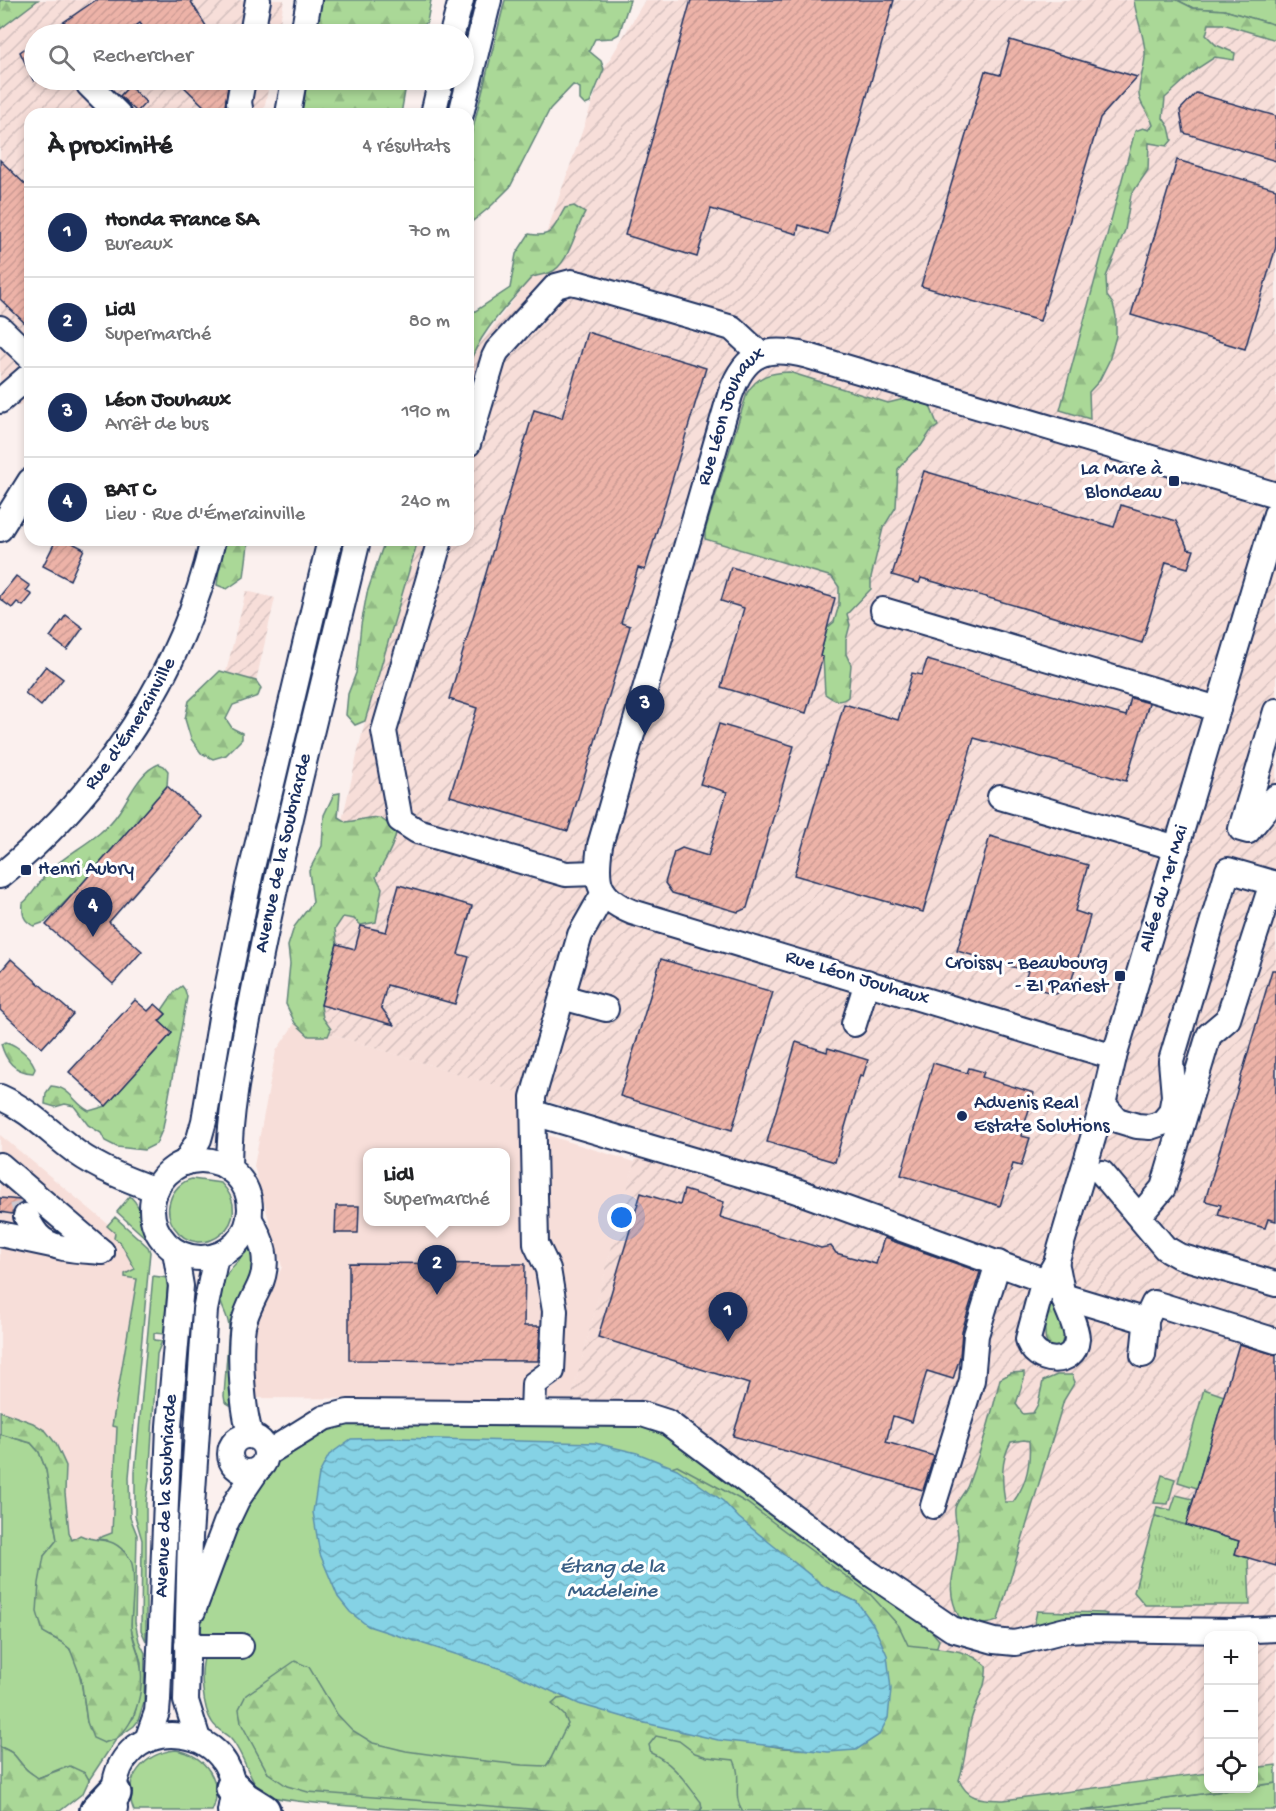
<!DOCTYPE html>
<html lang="fr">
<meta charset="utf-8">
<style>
:root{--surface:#fff;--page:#f2f2f2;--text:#202124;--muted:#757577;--line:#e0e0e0;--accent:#1b2f5e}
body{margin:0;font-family:"Gochi Hand",sans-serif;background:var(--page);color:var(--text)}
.controls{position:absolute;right:18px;bottom:18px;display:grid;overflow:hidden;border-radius:12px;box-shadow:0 3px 9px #0003}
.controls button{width:54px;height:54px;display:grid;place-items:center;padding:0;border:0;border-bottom:2px solid var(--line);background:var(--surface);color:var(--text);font:30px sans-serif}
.you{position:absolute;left:622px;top:1218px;width:21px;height:21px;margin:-15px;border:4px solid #fff;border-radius:50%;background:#1a73e8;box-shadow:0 0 0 9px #1a73e833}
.badge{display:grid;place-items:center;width:39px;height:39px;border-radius:50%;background:var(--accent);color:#fff;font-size:20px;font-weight:700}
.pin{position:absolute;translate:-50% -50px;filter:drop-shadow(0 2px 3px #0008)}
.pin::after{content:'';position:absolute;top:32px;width:21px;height:18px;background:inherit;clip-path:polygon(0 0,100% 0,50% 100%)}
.popup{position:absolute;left:363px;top:1148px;width:147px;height:78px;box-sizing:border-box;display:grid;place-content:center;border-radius:12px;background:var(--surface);filter:drop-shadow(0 2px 4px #0005);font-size:20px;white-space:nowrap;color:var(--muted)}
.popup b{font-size:22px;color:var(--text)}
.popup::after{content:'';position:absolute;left:50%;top:100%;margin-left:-12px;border:12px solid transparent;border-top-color:var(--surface)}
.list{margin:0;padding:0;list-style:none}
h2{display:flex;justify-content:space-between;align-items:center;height:78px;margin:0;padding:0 24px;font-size:26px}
h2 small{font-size:20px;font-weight:400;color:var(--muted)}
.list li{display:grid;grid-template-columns:39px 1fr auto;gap:18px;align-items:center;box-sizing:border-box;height:90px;padding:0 24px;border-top:2px solid var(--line)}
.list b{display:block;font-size:22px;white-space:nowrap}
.list p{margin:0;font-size:20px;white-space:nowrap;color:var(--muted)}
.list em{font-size:20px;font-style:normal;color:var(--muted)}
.icon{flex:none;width:33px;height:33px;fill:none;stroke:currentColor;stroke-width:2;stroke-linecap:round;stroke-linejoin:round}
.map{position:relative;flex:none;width:1276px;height:1811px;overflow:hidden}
.search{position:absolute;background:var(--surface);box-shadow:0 3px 9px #0003;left:24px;top:24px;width:450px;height:66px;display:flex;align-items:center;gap:15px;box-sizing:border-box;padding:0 21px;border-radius:33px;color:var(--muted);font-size:22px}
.panel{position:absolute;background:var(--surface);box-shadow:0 3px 9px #0003;left:24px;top:108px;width:450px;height:438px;border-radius:18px}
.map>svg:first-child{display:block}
.built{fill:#f7ded9;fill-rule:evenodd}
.industrial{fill:url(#industrial-furrows)}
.grass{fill:#aad897;stroke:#62847a;stroke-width:1.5}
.forest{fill:url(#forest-firs);stroke:#62847a;stroke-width:1.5;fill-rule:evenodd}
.park{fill:url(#park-tufts);stroke:#62847a;stroke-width:1.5}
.water{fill:url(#water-waves);stroke:#5b91af;stroke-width:1.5}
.building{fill:url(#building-hatch);stroke:#1b2f5e;stroke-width:1.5}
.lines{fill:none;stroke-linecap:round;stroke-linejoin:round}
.minor-tunnel{stroke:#cec9d1;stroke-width:24;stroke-dasharray:24 12;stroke-linecap:butt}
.minor-casing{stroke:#1b2f5e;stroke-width:28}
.highway-casing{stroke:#1b2f5e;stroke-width:38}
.minor{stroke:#fff;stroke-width:24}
.highway{stroke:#fff;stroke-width:33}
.poi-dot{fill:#1b2f5e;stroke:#fff;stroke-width:2}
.labels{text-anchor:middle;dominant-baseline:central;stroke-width:6;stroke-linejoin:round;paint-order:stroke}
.street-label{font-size:20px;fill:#1b2f5e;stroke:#fff}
.poi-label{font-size:20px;fill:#1b2f5e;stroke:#fff;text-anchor:end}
.water-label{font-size:21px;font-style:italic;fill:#3b6086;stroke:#fff}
</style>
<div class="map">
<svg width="1276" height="1811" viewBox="0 0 1276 1811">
<defs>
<pattern id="industrial-furrows" width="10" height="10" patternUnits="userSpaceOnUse" patternTransform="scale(1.5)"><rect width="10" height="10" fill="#f7ded9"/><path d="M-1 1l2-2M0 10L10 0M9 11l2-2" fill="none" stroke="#d3bfbd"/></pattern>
<pattern id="forest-firs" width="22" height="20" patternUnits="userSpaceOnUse" patternTransform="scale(1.5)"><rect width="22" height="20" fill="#aad897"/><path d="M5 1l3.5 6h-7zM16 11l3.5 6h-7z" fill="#92ba85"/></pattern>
<pattern id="park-tufts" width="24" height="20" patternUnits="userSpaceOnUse" patternTransform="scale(1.5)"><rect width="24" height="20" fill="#aad897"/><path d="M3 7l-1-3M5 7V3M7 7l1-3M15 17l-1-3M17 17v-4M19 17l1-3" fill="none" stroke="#92ba85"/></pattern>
<pattern id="water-waves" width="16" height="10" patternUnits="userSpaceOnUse" patternTransform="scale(1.5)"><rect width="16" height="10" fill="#85d2e5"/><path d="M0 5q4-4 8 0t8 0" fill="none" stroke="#6cabbd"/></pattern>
<pattern id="building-hatch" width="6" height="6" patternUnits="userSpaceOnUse" patternTransform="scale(1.5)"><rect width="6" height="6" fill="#edb3a8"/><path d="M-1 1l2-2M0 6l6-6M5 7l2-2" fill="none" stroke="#cb9a93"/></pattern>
</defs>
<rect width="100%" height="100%" fill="#fbf0ee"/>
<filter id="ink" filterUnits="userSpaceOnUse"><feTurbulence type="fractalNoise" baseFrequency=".0167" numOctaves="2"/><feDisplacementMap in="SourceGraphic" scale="12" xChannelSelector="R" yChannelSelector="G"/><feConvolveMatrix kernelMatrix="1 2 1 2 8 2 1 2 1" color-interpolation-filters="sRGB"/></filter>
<g filter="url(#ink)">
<g class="built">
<path d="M295 1023 522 1093 524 1128 635 1162 571 1400 255 1398 253 1326 282 1267 254 1166 276 1051ZM368 1152H506V1222H368Z"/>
<path d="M0 1135 125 1238 137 1279 112 1534 107 1540 88 1539 80 1535 72 1540 69 1532 65 1493 67 1482 62 1455 56 1444 46 1431 33 1423 0 1411Z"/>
</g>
<g class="industrial">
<path d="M38 0H284L278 34H34V80H270L263 114H30V394L18 407 0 390V29Z"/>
<path d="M645 0H1276V1769L1254 1772V1636H1208V1779L943 1811 563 1429 643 1131 295 1023 365 721 418 540H468V368L472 354 531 277 604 69Z"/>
<path d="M246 591 275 598 256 681 226 672Z"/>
</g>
<g class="grass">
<path d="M1177 0H1276V25L1224 10 1193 8Z"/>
<path d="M339 540H349L223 1110 214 1109 242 959Z"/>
<path d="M192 1179 221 1183C259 1221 200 1266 174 1227 169 1220 167 1210 170 1201 173 1190 182 1181 192 1179Z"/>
<path d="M130 1196C143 1208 142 1223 149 1238L148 1240 117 1212Z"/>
<path d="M115 1217 148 1247 150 1252 129 1477 130 1517 137 1535 135 1622 139 1641 145 1653 144 1702 138 1721 134 1726 117 1738 89 1780 85 1773 62 1768 38 1778C34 1775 29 1772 26 1769 15 1758 16 1752 0 1747V1434L31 1443 39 1452 46 1470 57 1540 44 1556 49 1636C56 1639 64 1642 69 1648 81 1664 84 1702 87 1722L117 1738 134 1717 140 1691 141 1662 131 1629 133 1571 107 1540 96 1539 112 1533 117 1427 112 1426 137 1279 125 1277V1274L135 1269 120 1242 114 1238 115 1233 107 1226Z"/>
<path d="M253 1243 258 1254 235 1405H230L225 1402 224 1396 229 1327C228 1315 221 1307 221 1301 221 1268 238 1266 253 1243Z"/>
<path d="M153 1276 168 1278 164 1334 154 1333V1340L162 1341 157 1354 149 1480 146 1502V1641L141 1630 142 1540 135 1516V1472Z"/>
<path d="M1204 1389 1224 1396 1197 1488 1178 1482Z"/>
<path d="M647 1422 923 1621 939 1640 899 1772 739 1806 743 1811H700L702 1808 697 1797 252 1742 268 1773 483 1804 557 1811C474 1811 389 1811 306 1802 293 1800 277 1800 265 1794 249 1786 245 1752 229 1737 223 1732 216 1729 212 1722 203 1709 199 1670 205 1656 207 1649 212 1642 216 1636L201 1632 202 1618 227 1542 260 1476 278 1460 331 1423Z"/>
<path d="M1162 1475 1175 1479 1168 1504 1154 1503Z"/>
<path d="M1176 1495 1193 1499 1186 1525 1155 1516 1157 1507 1171 1510Z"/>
<path d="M1037 1611 1103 1613 1107 1614 1102 1621 1033 1630Z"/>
<path d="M176 1750C205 1755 225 1782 212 1811H134C121 1779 144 1753 176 1750Z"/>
<path d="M1276 1783V1810L1081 1811 1237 1789 1254 1788V1786Z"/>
</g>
<g class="forest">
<path d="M0 0H38L0 29Z"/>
<path d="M321 0H431L427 22 416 34H315Z"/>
<path d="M505 0H630L619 34 612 38 595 39 589 51 601 61 604 69 590 103 585 105 580 100V88L573 85 550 109 510 187 490 207 468 225V148Z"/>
<path d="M1134 0H1177L1193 8 1224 10 1276 25V40L1223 24H1209L1206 35 1216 45 1235 53 1234 60 1215 57 1198 68 1165 98 1163 118 1169 127 1172 140 1167 146 1149 143 1148 170 1131 195 1125 230 1106 277 1107 296 1113 304 1116 316V336L1109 361 1099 381 1089 392 1090 419 1060 410 1135 131 1143 128 1149 130 1153 125C1150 114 1140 106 1139 95 1138 81 1146 66 1145 52 1144 34 1136 18 1134 0Z"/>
<path d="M307 80H407L401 114H301Z"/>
<path d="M574 206 585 213C575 230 569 266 549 273 543 275 537 275 531 278 507 306 479 332 468 368V316L510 288 516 254 529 234C554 239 554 226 565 208Z"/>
<path d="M789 372 888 403 908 398 924 402 930 406 938 426 930 432 921 446 912 453 898 469 896 507 883 528 871 577V589L847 614 850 625 846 640V654L851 665 848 697C839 704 834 700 825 694L823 657 820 656 827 628 834 622 839 605V587L832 577 705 539V531L747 393C758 375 770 373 789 372Z"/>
<path d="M223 540H254L248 545 244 577 227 589 217 585Z"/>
<path d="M385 540H418L365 721 355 725 346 715 348 694 356 673 361 625 367 593Z"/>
<path d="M220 671 256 681 261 688 258 696 233 705 226 719 232 728 242 733V739L226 755 213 759 201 753 191 739 185 719 189 701Z"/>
<path d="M159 764 164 766 168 771 167 786 75 892 45 922 34 926C23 921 22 914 23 903 34 894 39 881 49 871 71 850 101 839 119 812 130 796 140 771 159 764Z"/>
<path d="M340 793 338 817 346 822C372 819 378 809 396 833 393 850 383 862 376 877L382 888 376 922 361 925 354 919 343 917 335 929 337 944 321 1005 323 1018 331 1029 328 1036H309L295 1023 286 1004 290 964 288 946 294 927 313 902 309 871 322 846 324 815 334 794Z"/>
<path d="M182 986 185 990 187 997 163 1128 156 1144 144 1150 117 1147 105 1141 101 1133 88 1125 74 1106 65 1104 55 1107 45 1104 46 1093 51 1086C71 1087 73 1103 89 1111L106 1106 172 1033 159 1021 166 1014 162 1010 175 991Z"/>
<path d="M6 1042C17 1045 33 1058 35 1069L33 1073C14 1072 6 1061 1 1044Z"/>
<path d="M1051 1303C1061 1318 1068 1331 1060 1348L1048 1349C1043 1333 1044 1320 1047 1304Z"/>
<path d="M1024 1372V1379L1016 1404 1023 1414 1033 1413 1038 1404 1043 1381 1057 1375H1072L1075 1382 1064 1400 998 1620C986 1628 972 1621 959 1617 943 1584 957 1573 958 1541 959 1531 954 1519 955 1509 956 1501 965 1493 968 1485 981 1450 992 1415 1000 1379L1011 1373ZM1024 1440 1029 1441C1031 1464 1027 1484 1013 1502H1005C1002 1482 1000 1461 1011 1442Z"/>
<path d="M0 1411 33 1423 46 1431 56 1444 66 1466 65 1493 69 1532 72 1540 80 1535C102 1545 110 1533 129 1557 138 1568 131 1610 131 1625 131 1638 138 1649 140 1661 145 1686 137 1722 117 1738 114 1740 108 1741 104 1743L93 1738 87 1722 81 1678 70 1649 61 1642 43 1632 37 1612 39 1583 44 1556 57 1540 46 1470 39 1452 31 1443 0 1434Z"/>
<path d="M677 1465 747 1503 870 1594 899 1626 908 1645C934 1649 966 1646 986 1666 988 1686 976 1701 971 1720 966 1740 966 1760 959 1780 968 1801 983 1799 1004 1800L1208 1773V1788L1237 1789 1081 1811H743C731 1795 743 1778 734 1760L707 1757 695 1753 679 1741 656 1736 649 1745 651 1753C674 1763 686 1783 701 1802L702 1808 700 1811H557L308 1792 287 1786 268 1773 241 1723 239 1709 246 1695 295 1661 309 1667 337 1714 352 1730 373 1743 406 1751 449 1757 522 1765 546 1766C556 1753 559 1737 568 1724L564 1715 552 1704 558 1699 565 1698 641 1722 783 1748 804 1749 857 1602 825 1587 671 1467Z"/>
<path d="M0 1747C16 1752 15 1758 26 1769 29 1772 34 1775 38 1778L70 1766 85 1773 89 1780 83 1793 60 1811H0Z"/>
<path d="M1276 1765V1783L1254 1786V1768Z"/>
</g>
<path class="park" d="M1155 1516 1239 1541 1235 1554 1248 1558 1250 1605H1145L1134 1592Z"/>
<path class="water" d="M398 1438 595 1443 637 1453 677 1469 723 1501 739 1518 825 1587 857 1602 873 1624 887 1655 891 1689 888 1718 879 1735 856 1750 828 1752 718 1740 641 1722 579 1704 508 1671 368 1626 350 1612 338 1597 320 1554 313 1512 319 1474 329 1455 351 1439Z"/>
<g class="building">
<path d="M96 0H190L211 34H148L140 23 124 34H46Z"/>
<path d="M691 0H894L828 234 799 225 797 234 711 209 697 257 625 235Z"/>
<path d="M1010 40 1137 77 1100 118 1040 321 921 286 985 71 1000 75Z"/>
<path d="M34 42V82L20 52Z"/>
<path d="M177 80H229L225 106 211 113Z"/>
<path d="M129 86 146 102 137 112 120 96Z"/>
<path d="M1196 93 1276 116V161L1184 133 1180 110Z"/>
<path d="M0 160 30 189V328L0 299Z"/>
<path d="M1177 160 1276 189V247L1245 349 1131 315Z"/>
<path d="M587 332 706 368 645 570 638 568 621 623 630 626 568 831 450 796 477 708 449 699 534 410 562 418Z"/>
<path d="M924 471 1114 527 1121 505 1176 521 1188 549 1194 550 1188 568 1166 562 1142 643 921 578 919 583 892 575Z"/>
<path d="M56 540H67L84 549 70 580 43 566Z"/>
<path d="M731 567 835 598 820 656 823 657 806 713 721 687 744 608 721 601Z"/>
<path d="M16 576 30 586 26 591 32 595 23 606 17 602 12 608 0 599V596Z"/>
<path d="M66 615 83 628 67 650 50 637Z"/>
<path d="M927 660 1126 716 1131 698 1149 703 1126 781 974 738 923 912 794 875 844 704 898 720 912 673 922 675Z"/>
<path d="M46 666 63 679 41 706 25 693Z"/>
<path d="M719 724 794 746 747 908 738 912 672 893 665 883 674 852 682 848 708 856 727 792 700 784Z"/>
<path d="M167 786 201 817 109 922 142 951 113 984 46 925Z"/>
<path d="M990 836 1088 865 1075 911 1090 916 1070 986 1056 994 1023 985 1028 971 957 951Z"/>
<path d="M399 885 472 906 458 954 469 957 455 1004 387 985 381 1007 394 1025 321 1005 337 944 355 949 361 926 386 932Z"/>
<path d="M11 959 73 1014 42 1048 0 1010V972Z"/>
<path d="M661 959 773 992 732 1130 620 1096Z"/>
<path d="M1272 970H1276V1221L1268 1219 1265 1228 1218 1215 1221 1205 1205 1201Z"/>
<path d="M135 1000 148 1011 155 1004 166 1014 159 1021 172 1033 106 1106 69 1072Z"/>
<path d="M796 1042 827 1052 828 1048 868 1060 863 1076 860 1075 835 1162 767 1142Z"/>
<path d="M933 1063 967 1073 969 1068 984 1072 982 1077 1034 1093 1021 1136 1030 1138 1021 1166 1013 1164 1000 1206 901 1175Z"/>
<path d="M684 1190 724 1202 720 1217 821 1248 831 1246 836 1253 876 1264 884 1238 980 1272 962 1331 960 1357 953 1379 927 1371 912 1422 893 1416 886 1442 934 1456 923 1490 733 1436 749 1384 598 1337 641 1193 680 1205Z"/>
<path d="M0 1198 20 1200 22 1203 14 1208 12 1214 0 1212Z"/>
<path d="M336 1206H359L358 1233H335Z"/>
<path d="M349 1263 525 1264 524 1326H540L538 1361 349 1360Z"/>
<path d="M1239 1344 1276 1355V1566L1235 1554 1239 1541 1186 1525Z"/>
</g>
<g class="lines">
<path class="minor-tunnel" d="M22 1201 26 1216"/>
<defs>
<g id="minor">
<path d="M252 34 258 0"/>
<path d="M303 34 309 0"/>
<path d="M452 34 461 0"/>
<path d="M89 85 118 114"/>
<path d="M241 114 239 102 243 80"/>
<path d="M288 114 294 80"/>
<path d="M433 114 441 80"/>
<path d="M461 114 489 0"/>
<path d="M0 328 30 357"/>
<path d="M0 401 30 375"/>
<path d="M468 444 494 357 497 351 556 286 571 282 580 284 732 328 760 354"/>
<path d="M0 529 30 481"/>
<path d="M440 540 384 731 400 820 417 831 566 874 596 873"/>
<path d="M883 610 1218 709"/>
<path d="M1276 711 1241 829 1248 831 1276 797"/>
<path d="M1000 797 1177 848"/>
<path id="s1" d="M0 876C105 790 182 673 213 540"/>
<path d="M562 997 606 1009"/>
<path d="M854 1024 867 982"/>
<path id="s2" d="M1114 1057 632 912C596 897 595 881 600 845L730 395C745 352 766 345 808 356L1276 495"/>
<path d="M0 1097C31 1111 49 1132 76 1152 100 1169 128 1180 156 1190"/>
<path d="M1103 1104 1117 1120 1137 1126 1150 1127 1162 1123 1171 1112 1174 1096 1171 1061 1228 870 1276 884"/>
<path d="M534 1113 794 1190 1046 1281"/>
<circle cx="201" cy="1209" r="49"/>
<path d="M185 1163 199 1139 204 1121 221 1018 250 876 330 540"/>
<path d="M0 1165 102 1252"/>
<path id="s3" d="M229 1169C229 1105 244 1042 256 980 285 832 323 686 358 540"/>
<path d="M1102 1173 1165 1248 1179 1256 1276 1284"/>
<path d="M1136 1213 1147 1207 1163 1188 1209 1035 1228 1019 1272 883"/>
<path d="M26 1216C30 1224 35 1234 42 1239 57 1251 84 1250 102 1252"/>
<path d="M249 1218C263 1240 271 1262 259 1287 253 1300 246 1311 243 1326 239 1352 242 1410 251 1436"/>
<path d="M0 1234 52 1245"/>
<path id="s4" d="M1056 1263 1103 1104 1114 1057 1276 514"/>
<path d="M1056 1263C1059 1273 1060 1284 1063 1295 1066 1309 1077 1325 1077 1339 1075 1368 1034 1365 1028 1339L1042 1287Z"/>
<path d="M1063 1296 1143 1320 1146 1326 1143 1355"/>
<path d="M1145 1322 1154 1303 1276 1341"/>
<path d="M533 1413 534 1384 552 1371 555 1311 548 1269 536 1244 533 1097 580 935 604 893"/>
<circle cx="248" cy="1454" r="18"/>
<path d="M266 1454 324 1418 348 1412 642 1414 667 1422 871 1574 952 1629 994 1641 1015 1643 1066 1630 1086 1629 1234 1631 1276 1629"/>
<path d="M933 1506 972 1380 976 1335 998 1263"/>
<path d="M193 1611 226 1523 237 1500 258 1469"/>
<path d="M187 1646H241"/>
<path d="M198 1739 186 1701 190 1537 205 1310 216 1256"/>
<path id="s5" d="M147 1740 157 1712 158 1700 169 1426 181 1286 175 1251"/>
<path d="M115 1808C102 1704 254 1717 230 1811"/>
</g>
<g id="highway">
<path d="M233 1788 244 1799 263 1811"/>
<path d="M97 1811 114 1793"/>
</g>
</defs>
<use href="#minor" class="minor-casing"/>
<use href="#highway" class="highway-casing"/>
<use href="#minor" class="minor"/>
<use href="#highway" class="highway"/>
</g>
</g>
<g class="poi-dot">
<rect x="1168" y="475" width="12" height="12" rx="3"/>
<rect x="20" y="864" width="12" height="12" rx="3"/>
<rect x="1114" y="970" width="12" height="12" rx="3"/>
<circle cx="962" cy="1116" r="6"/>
</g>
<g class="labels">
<g class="street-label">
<text stroke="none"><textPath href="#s2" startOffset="1036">Rue Léon Jouhaux</textPath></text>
<text stroke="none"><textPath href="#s1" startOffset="202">Rue d'Émerainville</textPath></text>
<text stroke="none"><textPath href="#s3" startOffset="321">Avenue de la Soubriarde</textPath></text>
<text stroke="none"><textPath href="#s4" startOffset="390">Allée du 1er Mai</textPath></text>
<text transform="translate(857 979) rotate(17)">Rue Léon Jouhaux</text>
<text stroke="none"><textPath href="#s5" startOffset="246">Avenue de la Soubriarde</textPath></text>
</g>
<g class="poi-label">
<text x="1162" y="470">La Mare à<tspan x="1162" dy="23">Blondeau</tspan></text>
<text x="38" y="870" text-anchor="start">Henri Aubry</text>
<text x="1108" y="964">Croissy - Beaubourg<tspan x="1108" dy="23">- ZI Pariest</tspan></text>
<text x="974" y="1104" text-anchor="start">Advenis Real<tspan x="974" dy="23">Estate Solutions</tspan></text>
</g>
<g class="water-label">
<text x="612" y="1568">Étang de la<tspan x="612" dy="24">Madeleine</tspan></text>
</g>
</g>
</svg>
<div class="controls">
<button>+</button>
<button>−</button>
<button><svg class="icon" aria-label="locate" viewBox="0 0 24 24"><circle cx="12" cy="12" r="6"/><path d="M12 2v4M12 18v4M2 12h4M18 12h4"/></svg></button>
</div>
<div class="you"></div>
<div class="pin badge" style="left:728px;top:1342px">1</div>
<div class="pin badge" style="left:437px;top:1295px">2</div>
<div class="popup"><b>Lidl</b>Supermarché</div>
<div class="pin badge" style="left:645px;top:735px">3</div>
<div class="pin badge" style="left:93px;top:937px">4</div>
<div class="search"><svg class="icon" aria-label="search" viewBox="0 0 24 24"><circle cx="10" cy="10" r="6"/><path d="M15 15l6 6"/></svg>Rechercher</div>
<section class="panel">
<h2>À proximité<small>4 résultats</small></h2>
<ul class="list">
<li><span class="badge">1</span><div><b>Honda France SA</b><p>Bureaux</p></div><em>70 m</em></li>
<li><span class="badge">2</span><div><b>Lidl</b><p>Supermarché</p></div><em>80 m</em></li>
<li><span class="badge">3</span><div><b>Léon Jouhaux</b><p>Arrêt de bus</p></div><em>190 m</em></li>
<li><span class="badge">4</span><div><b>BAT C</b><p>Lieu · Rue d'Émerainville</p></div><em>240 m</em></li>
</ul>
</section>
</div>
